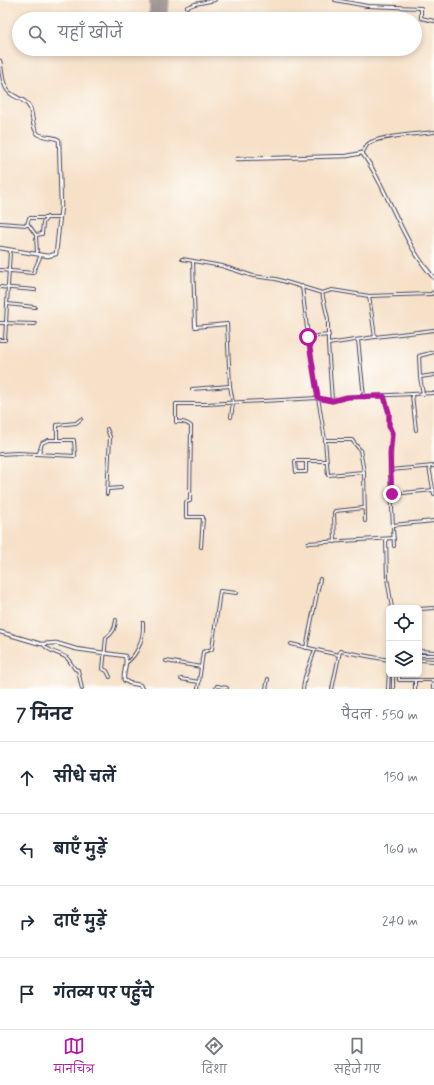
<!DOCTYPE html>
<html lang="hi">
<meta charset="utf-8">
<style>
:root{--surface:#fff;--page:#f6f6f7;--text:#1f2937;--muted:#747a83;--line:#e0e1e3;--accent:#b5179e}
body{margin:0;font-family:Mynerve,"Playpen Sans Deva",sans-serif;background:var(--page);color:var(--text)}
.controls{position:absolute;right:12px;bottom:12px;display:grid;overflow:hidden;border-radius:6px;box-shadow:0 2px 6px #0003}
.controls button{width:36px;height:36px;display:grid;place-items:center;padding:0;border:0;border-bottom:1px solid var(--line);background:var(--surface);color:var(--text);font:20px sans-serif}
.stop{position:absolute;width:12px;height:12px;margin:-9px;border:3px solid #b5179e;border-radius:50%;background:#fff}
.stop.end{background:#b5179e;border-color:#fff;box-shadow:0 1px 4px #0008}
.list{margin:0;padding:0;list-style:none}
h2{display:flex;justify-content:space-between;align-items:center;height:52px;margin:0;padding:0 16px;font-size:17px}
h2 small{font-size:13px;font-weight:400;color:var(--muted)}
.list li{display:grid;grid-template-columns:26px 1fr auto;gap:12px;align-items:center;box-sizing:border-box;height:72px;padding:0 16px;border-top:1px solid var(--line)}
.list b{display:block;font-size:15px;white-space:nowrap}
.list em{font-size:13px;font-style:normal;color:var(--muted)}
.icon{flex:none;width:22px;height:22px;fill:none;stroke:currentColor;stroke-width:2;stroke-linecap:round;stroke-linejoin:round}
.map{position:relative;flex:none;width:434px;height:689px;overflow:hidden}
.search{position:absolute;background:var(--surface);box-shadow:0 2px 6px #0003;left:12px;right:12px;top:12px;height:44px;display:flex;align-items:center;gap:10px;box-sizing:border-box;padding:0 14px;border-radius:22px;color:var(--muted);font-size:15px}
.sheet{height:340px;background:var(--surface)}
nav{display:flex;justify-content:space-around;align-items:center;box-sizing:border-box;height:56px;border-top:1px solid var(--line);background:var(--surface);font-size:11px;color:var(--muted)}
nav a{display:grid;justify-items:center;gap:2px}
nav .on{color:var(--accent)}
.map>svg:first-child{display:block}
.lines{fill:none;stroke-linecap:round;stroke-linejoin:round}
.runway{stroke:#8c8181;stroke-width:19}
.minor-casing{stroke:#423e50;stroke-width:4}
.tertiary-casing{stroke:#423e50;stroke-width:4.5}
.minor{stroke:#fff;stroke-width:2}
.tertiary{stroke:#fff;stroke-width:2.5}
.route{stroke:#b5179e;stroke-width:5}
</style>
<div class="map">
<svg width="434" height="689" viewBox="0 0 434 689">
<rect width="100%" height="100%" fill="#fdfcf7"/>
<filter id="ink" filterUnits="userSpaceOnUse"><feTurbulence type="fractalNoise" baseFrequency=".025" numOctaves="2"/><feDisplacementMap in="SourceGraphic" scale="8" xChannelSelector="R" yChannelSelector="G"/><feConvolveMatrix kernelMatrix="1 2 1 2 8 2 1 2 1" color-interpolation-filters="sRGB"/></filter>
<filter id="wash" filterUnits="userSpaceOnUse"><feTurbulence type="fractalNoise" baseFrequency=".012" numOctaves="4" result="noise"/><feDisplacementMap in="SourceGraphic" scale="16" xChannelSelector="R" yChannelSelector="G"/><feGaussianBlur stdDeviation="0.9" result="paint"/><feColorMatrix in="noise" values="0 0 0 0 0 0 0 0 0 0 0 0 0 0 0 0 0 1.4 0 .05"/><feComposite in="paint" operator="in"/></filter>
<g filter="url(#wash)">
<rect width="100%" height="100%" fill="#f6e0c7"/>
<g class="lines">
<path class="runway" d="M158 19 159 0"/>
</g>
</g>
<g filter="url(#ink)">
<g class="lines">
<defs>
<g id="minor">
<path d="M335 0 367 6 421 8V18L434 21"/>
<path d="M187 7 195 4 215 0"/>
<path d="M362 153C364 151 365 148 367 145 374 136 421 134 434 132"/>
<path d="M0 223 27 225 29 218H60"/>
<path d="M28 224 36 235 42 234 43 223 47 217"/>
<path d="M36 235 37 254"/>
<path d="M182 259 222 266 253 276 276 279 322 293 332 290 369 296 431 294 434 292"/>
<path d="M193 261 195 327 227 324 230 386 233 403 231 417"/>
<path d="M0 270 33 273 41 255"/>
<path d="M302 286 308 337 325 440 328 475 364 472"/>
<path d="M0 287 35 290"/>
<path d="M322 293 328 319V344L332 401"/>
<path d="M369 296 375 337"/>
<path d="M7 304 35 307"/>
<path d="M0 323 35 324"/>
<path d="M308 337 329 335"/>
<path d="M0 340H5L10 251"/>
<path d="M358 340 364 397"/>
<path d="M328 344 375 337 434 330"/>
<path d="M420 377 434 375"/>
<path d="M192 389 230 386"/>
<path d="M423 394 420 377 419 356 434 352"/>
<path d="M412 395 416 430"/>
<path d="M384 396 389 413V426L392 433 390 470"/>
<path d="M326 440H352L360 450 364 472 365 521"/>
<path d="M39 453 42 443 48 440H57"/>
<path d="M0 454 17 453 75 456 74 440H57V425L76 423 81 419"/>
<path d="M306 462V472H296L295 461H326"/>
<path d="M429 467 434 494"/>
<path d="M108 489 121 488"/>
<path d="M107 494 110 437 107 429"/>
<path d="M392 494 434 490"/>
<path d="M393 525 434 521"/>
<path d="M386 539 387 578 392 608"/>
<path d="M335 542 334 513 335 511 364 508"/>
<path d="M308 543 394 538"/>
<path d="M394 546 390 470 434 466"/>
<path d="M201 547 203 517H186V502L190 501 191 426C186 422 182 421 176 422V404H207L318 398 332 401 347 397 434 393"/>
<path d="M419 609 434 608"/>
<path d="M43 644C49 653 59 652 67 658 70 661 72 666 75 669L78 670 82 689"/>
<path d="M291 644 339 655"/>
<path d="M306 648 320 579"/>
<path d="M419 651 434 652"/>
<path d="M419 655H434"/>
<path d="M419 660 434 661"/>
<path d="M166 661 201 667"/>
<path d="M126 663C138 655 144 637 143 623"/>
<path d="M399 674V680H434"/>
<path d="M110 677 107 671 103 669 106 638C113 633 115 629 116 620"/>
<path d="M181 679 199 682"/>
<path d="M415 680V689"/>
<path d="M198 689 203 652 212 649 220 591 237 593"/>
<path d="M216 689 217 686 227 688"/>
<path d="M266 689 268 679"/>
<path d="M303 689 305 677 315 650"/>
<path d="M332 689 340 651 389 660"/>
<path d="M388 689 389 670"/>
<path d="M393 689V674"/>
<path d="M433 689V680"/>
</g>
<g id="tertiary">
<path d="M0 61C2 71 2 86 10 93 17 99 26 99 30 108 33 115 32 129 38 134 44 138 53 136 59 140L61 206 56 254 48 256 0 248"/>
<path d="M237 159 347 156 362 153C370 163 375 174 381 185 397 217 410 251 434 278"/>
<path d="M0 632 41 644 56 643 76 649 125 656C128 664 123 672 124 680L129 683 140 685 142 689"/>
</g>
</defs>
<use href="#minor" class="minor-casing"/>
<use href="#tertiary" class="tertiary-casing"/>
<use href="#minor" class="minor"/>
<use href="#tertiary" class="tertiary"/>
</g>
</g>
<g class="lines" filter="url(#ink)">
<path class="route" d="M308 337 318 398 332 401 348 397 384 396 389 413V426L392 433 390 454 392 494"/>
</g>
</svg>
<div class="controls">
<button><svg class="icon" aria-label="locate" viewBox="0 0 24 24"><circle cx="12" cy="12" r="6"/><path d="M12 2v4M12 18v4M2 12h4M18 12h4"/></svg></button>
<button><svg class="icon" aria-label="layers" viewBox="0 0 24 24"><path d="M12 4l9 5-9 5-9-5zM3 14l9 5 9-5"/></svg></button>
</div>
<div class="stop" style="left:308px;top:337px"></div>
<div class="stop end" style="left:392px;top:494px"></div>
<div class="search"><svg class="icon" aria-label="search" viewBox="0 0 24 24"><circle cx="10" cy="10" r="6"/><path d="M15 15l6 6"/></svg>यहाँ खोजें</div>
</div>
<section class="sheet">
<h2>7 मिनट<small>पैदल · 550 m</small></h2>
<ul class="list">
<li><svg class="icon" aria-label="ahead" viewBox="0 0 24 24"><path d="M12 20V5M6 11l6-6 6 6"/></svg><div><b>सीधे चलें</b></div><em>150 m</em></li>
<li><svg class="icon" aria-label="left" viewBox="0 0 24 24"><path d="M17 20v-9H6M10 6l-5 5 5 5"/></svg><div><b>बाएँ मुड़ें</b></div><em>160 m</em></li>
<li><svg class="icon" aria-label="right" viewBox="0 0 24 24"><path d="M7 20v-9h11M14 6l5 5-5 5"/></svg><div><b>दाएँ मुड़ें</b></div><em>240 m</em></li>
<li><svg class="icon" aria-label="arrive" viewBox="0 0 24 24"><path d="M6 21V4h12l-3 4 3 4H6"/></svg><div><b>गंतव्य पर पहुँचे</b></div></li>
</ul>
</section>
<nav>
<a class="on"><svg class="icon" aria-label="map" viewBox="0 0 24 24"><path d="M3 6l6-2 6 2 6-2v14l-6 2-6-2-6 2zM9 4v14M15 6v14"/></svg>मानचित्र</a>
<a><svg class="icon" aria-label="directions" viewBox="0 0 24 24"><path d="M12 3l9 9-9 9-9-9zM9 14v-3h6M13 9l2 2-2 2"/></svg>दिशा</a>
<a><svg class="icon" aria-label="saved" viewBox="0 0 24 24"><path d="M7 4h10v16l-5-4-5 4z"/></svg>सहेजे गए</a>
</nav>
